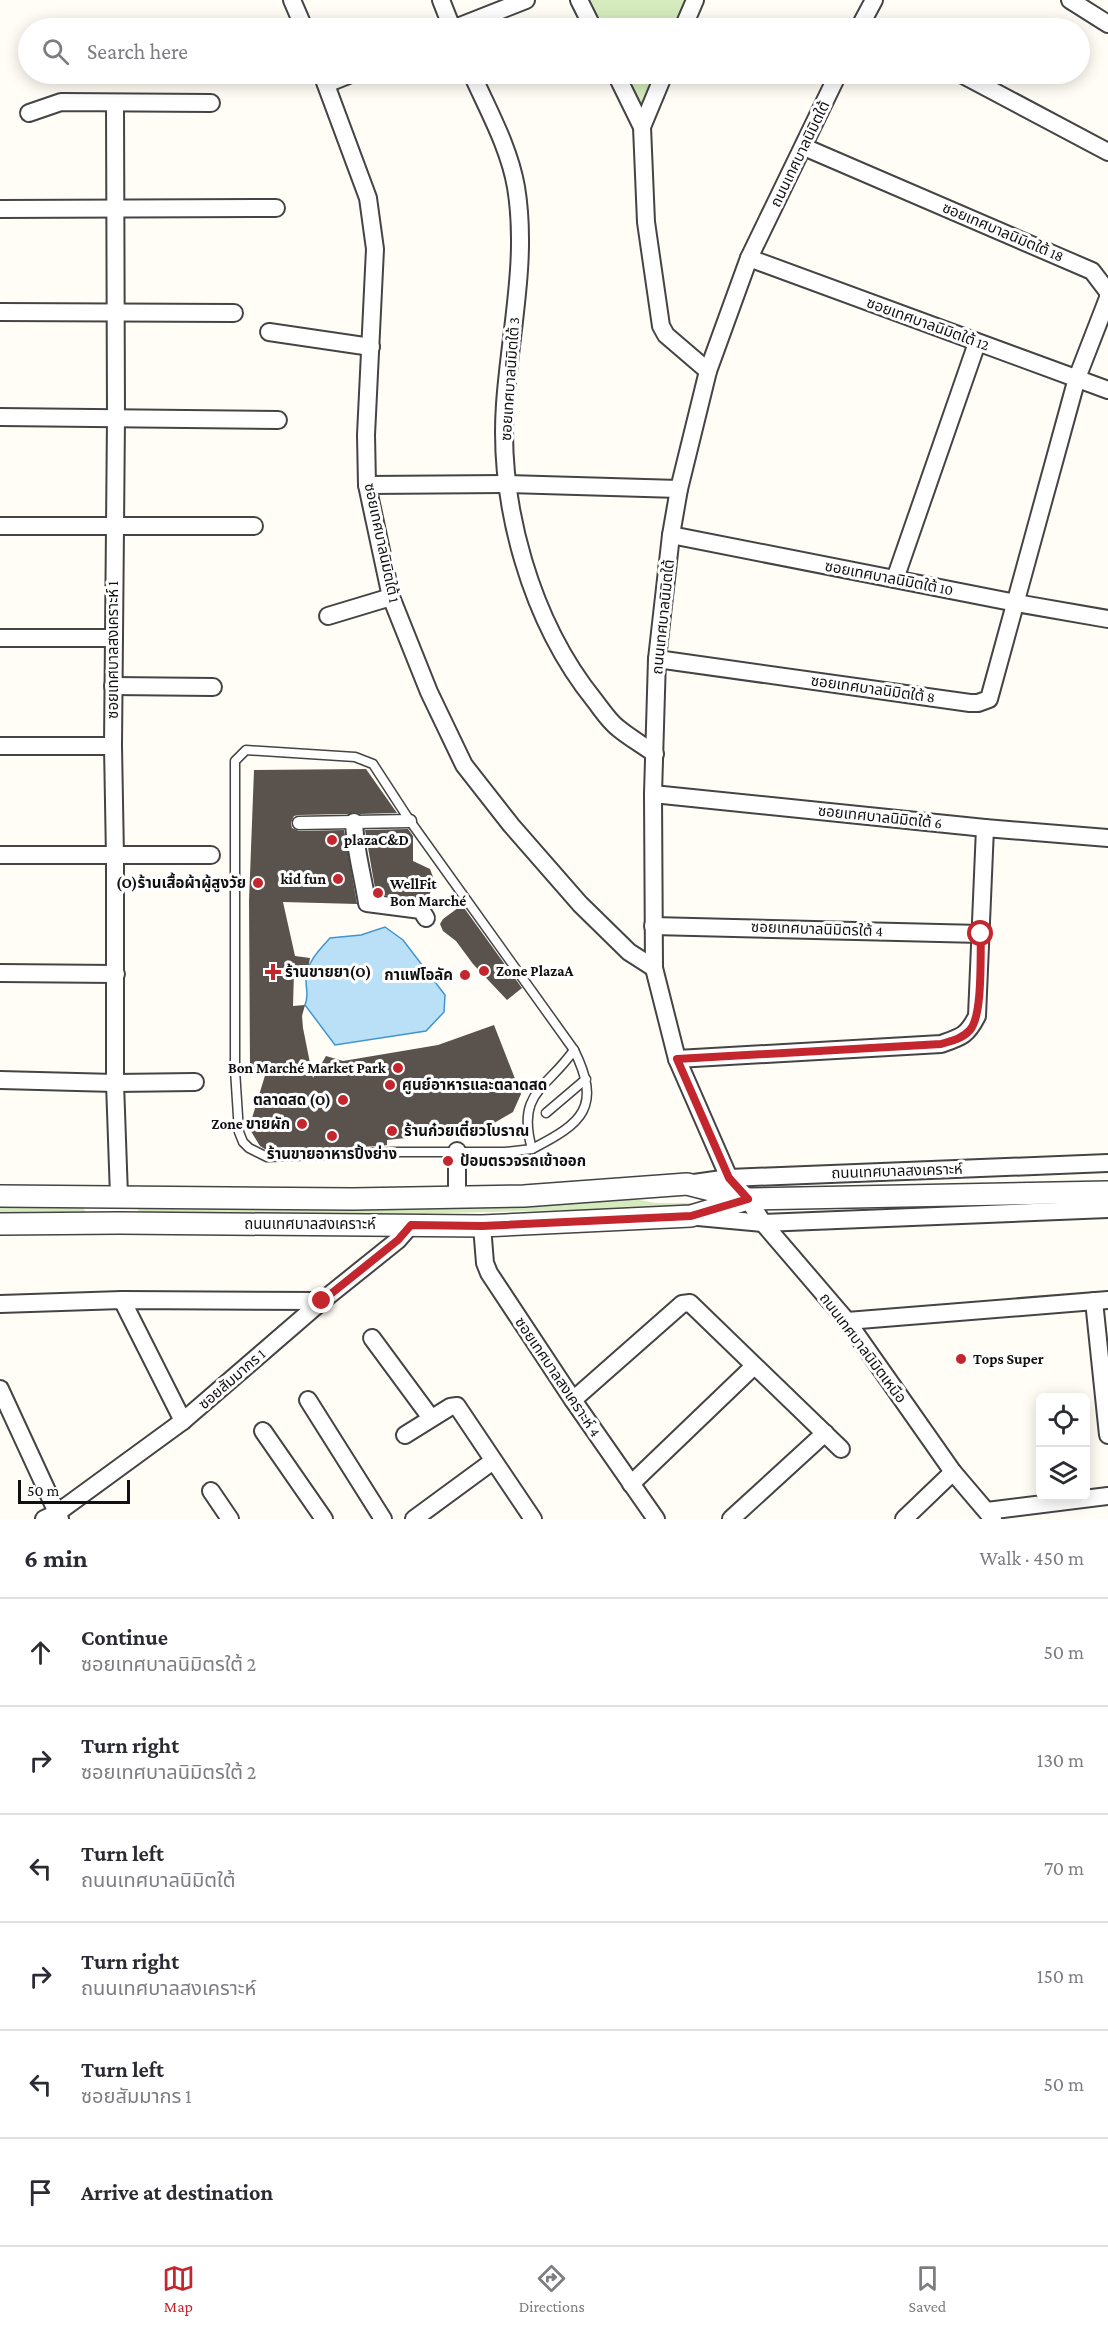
<!DOCTYPE html>
<meta charset="utf-8">
<style>
:root{--surface:#fff;--page:#f2f2f3;--text:#2b2b33;--muted:#7c7c81;--line:#e1e1e2;--accent:#c4262e}
body{margin:0;font-family:"Crimson Pro","Noto Sans Thai",serif;background:var(--page);color:var(--text)}
.controls{position:absolute;right:18px;bottom:18px;display:grid;overflow:hidden;border-radius:9px;box-shadow:0 3px 15px #0003}
.controls button{width:54px;height:54px;display:grid;place-items:center;padding:0;border:0;border-bottom:2px solid var(--line);background:var(--surface);color:var(--text);font:30px sans-serif}
.scale{position:absolute;left:18px;bottom:15px;width:112px;box-sizing:border-box;padding-left:6px;border:3px solid #111;border-top:0;font-size:16px;line-height:21px;white-space:nowrap;color:#111;-webkit-text-stroke:4px #fff;paint-order:stroke}
.stop{position:absolute;width:18px;height:18px;margin:-14px;border:4px solid #c4262e;border-radius:50%;background:#fff}
.stop.end{background:#c4262e;border-color:#fff;box-shadow:0 2px 6px #0008}
.list{margin:0;padding:0;list-style:none}
h2{display:flex;justify-content:space-between;align-items:center;height:78px;margin:0;padding:0 24px;font-size:26px}
h2 small{font-size:20px;font-weight:400;color:var(--muted)}
.list li{display:grid;grid-template-columns:39px 1fr auto;gap:18px;align-items:center;box-sizing:border-box;height:108px;padding:0 24px;border-top:2px solid var(--line)}
.list b{display:block;font-size:22px;white-space:nowrap}
.list p{margin:0;font-size:20px;white-space:nowrap;color:var(--muted)}
.list em{font-size:20px;font-style:normal;color:var(--muted)}
.icon{flex:none;width:33px;height:33px;fill:none;stroke:currentColor;stroke-width:2;stroke-linecap:round;stroke-linejoin:round}
.map{position:relative;flex:none;width:1108px;height:1519px;overflow:hidden}
.search{position:absolute;background:var(--surface);box-shadow:0 3px 15px #0003;left:18px;right:18px;top:18px;height:66px;display:flex;align-items:center;gap:15px;box-sizing:border-box;padding:0 21px;border-radius:33px;color:var(--muted);font-size:22px}
.sheet{height:726px;background:var(--surface)}
nav{display:flex;justify-content:space-around;align-items:center;box-sizing:border-box;height:84px;border-top:2px solid var(--line);background:var(--surface);font-size:16px;color:var(--muted)}
nav a{display:grid;justify-items:center;gap:3px}
nav .on{color:var(--accent)}
.map>svg:first-child{display:block}
.green{fill:#d5ebbd}
.water{fill:#b9e0f7;stroke:#3f96cf;stroke-width:1.5}
.building{fill:#5a524d}
.lines{fill:none;stroke-linecap:round;stroke-linejoin:round}
.service-casing{stroke:#444;stroke-width:11}
.pedestrian-casing{stroke:#444;stroke-width:15}
.minor-casing{stroke:#444;stroke-width:20}
.tertiary-casing{stroke:#444;stroke-width:24}
.service{stroke:#fff;stroke-width:8}
.pedestrian{stroke:#fff;stroke-width:12}
.minor{stroke:#fff;stroke-width:16}
.tertiary{stroke:#fff;stroke-width:21}
.route{stroke:#c4262e;stroke-width:8}
.poi-dot{fill:#c4262e;stroke:#fff;stroke-width:2}
.labels{text-anchor:middle;dominant-baseline:central;stroke-width:6;stroke-linejoin:round;paint-order:stroke}
.street-label{font-size:15px;fill:#111;stroke:#fff}
.poi-label{font-size:15px;font-weight:bold;fill:#111;stroke:#fff;text-anchor:start}
</style>
<div class="map">
<svg width="1108" height="1519" viewBox="0 0 1108 1519">
<rect width="100%" height="100%" fill="#fffdf5"/>
<g class="green">
<path d="M583 0H686L674 28H603Z"/>
<path d="M627 74H655L642 106Z"/>
<path d="M628 1198 656 1203H703L699 1207 401 1214 142 1215 138 1212 139 1207Z"/>
<path d="M0 1204 83 1207 85 1211 80 1216 0 1215Z"/>
</g>
<path class="water" d="M385 927 403 940 445 995 444 1012 426 1031 335 1045 305 1005C309 996 306 990 306 980 307 962 318 951 330 938L361 935Z"/>
<g class="building">
<path d="M366 769 397 813 360 814 354 812 348 814 299 815 294 816 291 823 292 828 299 831 344 830 357 904 283 902 295 956 310 958 308 969 294 971 293 1006 305 1005 302 1016 303 1028 313 1078 326 1056 343 1061 438 1045 494 1025 521 1094 513 1112 482 1130 387 1140V1145L380 1146 268 1151 260 1146 249 1128 267 1069H250L249 901 254 770Z"/>
<path d="M408 829 413 836V861L430 869 433 877 432 889 426 901 376 894 365 830Z"/>
<path d="M462 905 522 988 507 1000 473 964 456 941 443 931 440 924 443 919Z"/>
</g>
<g class="lines">
<defs>
<g id="service">
<path d="M246 750 355 757 373 764 410 821 574 1050C547 1089 516 1092 532 1149L505 1152H394L267 1157 249 1148 243 1142 239 1132 235 1070V761Z"/>
<path d="M546 1113 586 1079"/>
<path d="M532 1149C583 1123 602 1107 574 1050"/>
</g>
<path id="pedestrian" d="M299 823 410 821"/>
<g id="minor">
<path d="M292 0 304 28"/>
<path d="M441 0 452 28"/>
<path d="M579 0 593 28"/>
<path d="M1070 0 1108 24"/>
<path d="M455 28 526 0"/>
<path d="M683 28 695 0"/>
<path d="M859 28 874 0"/>
<path d="M322 74 368 198 375 249 366 435 367 485 391 597 429 692 464 765 511 825 580 904 629 952 654 968"/>
<path d="M472 74C488 110 509 147 516 187 528 259 510 332 505 404 498 505 531 622 595 701 602 710 609 721 618 728 630 738 643 745 655 754"/>
<path d="M616 74 642 127 646 222 661 326 666 335 708 371"/>
<path d="M838 74 749 258 708 371 679 489 671 535 657 659 653 794 654 968 677 1059 729 1178 748 1199 763 1223 847 1321 953 1472 993 1519"/>
<path d="M961 74 1108 152"/>
<path d="M326 84 351 74"/>
<path d="M115 103 116 418 113 746 115 857V1083L119 1196"/>
<path d="M29 113 61 102 211 103"/>
<path d="M642 127 664 74"/>
<path d="M0 209 276 208"/>
<path d="M749 258 1108 390"/>
<path d="M0 312 234 313"/>
<path d="M269 332 371 347"/>
<path d="M0 417 278 420"/>
<path d="M367 485 506 484 679 489"/>
<path d="M0 526H254"/>
<path d="M671 535 1016 603 1108 619"/>
<path d="M895 579 977 343"/>
<path d="M328 616 391 597"/>
<path d="M0 638H113"/>
<path d="M657 659 970 703H978L989 699 1077 378 1108 298V292L1092 271 804 147"/>
<path d="M113 686 213 687"/>
<path d="M0 746H113"/>
<path d="M653 794 985 828 1108 838"/>
<path d="M354 822C355 850 363 876 367 903L421 910 426 918"/>
<path d="M0 855H211"/>
<path d="M653 926 981 934"/>
<path d="M0 973 116 974"/>
<path d="M677 1059 941 1044C961 1037 967 1036 977 1016L985 828"/>
<path d="M0 1080 115 1083 195 1082"/>
<path d="M694 1183 729 1178 1108 1163"/>
<path d="M457 1197V1151"/>
<path d="M698 1217 763 1223 1108 1209"/>
<path d="M482 1226 485 1263 489 1273 573 1400 656 1519"/>
<path d="M122 1300 183 1421"/>
<path d="M1094 1301 1108 1435"/>
<path d="M0 1304 122 1300 322 1301"/>
<path d="M847 1321 1108 1300"/>
<path d="M372 1338 431 1418"/>
<path d="M0 1389 60 1519"/>
<path d="M308 1400 383 1519"/>
<path d="M573 1400 682 1304 690 1303 841 1449"/>
<path d="M263 1431 324 1519"/>
<path d="M405 1435 450 1407 457 1406 533 1519"/>
<path d="M631 1484 754 1366"/>
<path d="M211 1491 230 1519"/>
<path d="M987 1511 1108 1496"/>
<path d="M44 1519 57 1513 183 1421 322 1301 398 1240 411 1225"/>
<path d="M414 1519 493 1461"/>
<path d="M731 1519 825 1433"/>
<path d="M904 1519 953 1472"/>
</g>
<g id="tertiary">
<path d="M0 1196 353 1199 524 1196 687 1184 747 1199"/>
<path d="M0 1224 120 1223 482 1226 691 1216 748 1199 1108 1192"/>
</g>
</defs>
<use href="#service" class="service-casing"/>
<use href="#pedestrian" class="pedestrian-casing"/>
<use href="#minor" class="minor-casing"/>
<use href="#tertiary" class="tertiary-casing"/>
<use href="#service" class="service"/>
<use href="#pedestrian" class="pedestrian"/>
<use href="#minor" class="minor"/>
<use href="#tertiary" class="tertiary"/>
</g>
<g class="lines">
<path class="route" d="M322 1301 398 1240 411 1225 482 1226 691 1216 748 1199 729 1178 677 1059 941 1044C951 1041 962 1039 970 1030 983 1015 980 956 981 934"/>
</g>
<g class="poi-dot">
<circle cx="332" cy="840" r="6"/>
<circle cx="338" cy="879" r="6"/>
<circle cx="258" cy="883" r="6"/>
<circle cx="378" cy="893" r="6"/>
<circle cx="484" cy="971" r="6"/>
<path d="M270 963h6v6h6v6h-6v6h-6v-6h-6v-6h6z"/>
<circle cx="465" cy="975" r="6"/>
<circle cx="398" cy="1068" r="6"/>
<circle cx="390" cy="1085" r="6"/>
<circle cx="343" cy="1100" r="6"/>
<circle cx="302" cy="1124" r="6"/>
<circle cx="392" cy="1131" r="6"/>
<circle cx="332" cy="1136" r="6"/>
<circle cx="448" cy="1161" r="6"/>
<circle cx="961" cy="1359" r="6"/>
</g>
<g class="labels">
<g class="street-label">
<text transform="translate(800 154) rotate(-64)">ถนนเทศบาลนิมิตใต้</text>
<text transform="translate(1003 232) rotate(23)">ซอยเทศบาลนิมิตใต้ 18</text>
<text transform="translate(928 324) rotate(20)">ซอยเทศบาลนิมิตใต้ 12</text>
<text transform="translate(510 379) rotate(-86)">ซอยเทศบาลนิมิตใต้ 3</text>
<text transform="translate(382 543) rotate(78)">ซอยเทศบาลนิมิตใต้ 1</text>
<text transform="translate(889 578) rotate(11)">ซอยเทศบาลนิมิตใต้ 10</text>
<text transform="translate(663 617) rotate(-84)">ถนนเทศบาลนิมิตใต้</text>
<text transform="translate(113 650) rotate(-90)">ซอยเทศบาลสงเคราะห์ 1</text>
<text transform="translate(873 689) rotate(8)">ซอยเทศบาลนิมิตใต้ 8</text>
<text transform="translate(880 817) rotate(6)">ซอยเทศบาลนิมิตใต้ 6</text>
<text transform="translate(817 929) rotate(2)">ซอยเทศบาลนิมิตรใต้ 4</text>
<text transform="translate(897 1171) rotate(-2)">ถนนเทศบาลสงเคราะห์</text>
<text x="310" y="1224">ถนนเทศบาลสงเคราะห์</text>
<text transform="translate(863 1348) rotate(53)">ถนนเทศบาลนิมิตเหนือ</text>
<text transform="translate(558 1377) rotate(56)">ซอยเทศบาลสงเคราะห์ 4</text>
<text transform="translate(232 1379) rotate(-41)">ซอยสัมมากร 1</text>
</g>
<g class="poi-label">
<text x="344" y="840">plazaC&amp;D</text>
<text x="326" y="879" text-anchor="end">kid fun</text>
<text x="246" y="883" text-anchor="end">(O)ร้านเสื้อผ้าผู้สูงวัย</text>
<text x="390" y="884">WellFit<tspan x="390" dy="17">Bon Marché</tspan></text>
<text x="496" y="971">Zone PlazaA</text>
<text x="285" y="972">ร้านขายยา(O)</text>
<text x="453" y="975" text-anchor="end">กาแฟโอลัค</text>
<text x="386" y="1068" text-anchor="end">Bon Marché Market Park</text>
<text x="402" y="1085">ศูนย์อาหารและตลาดสด</text>
<text x="331" y="1100" text-anchor="end">ตลาดสด (O)</text>
<text x="290" y="1124" text-anchor="end">Zone ขายผัก</text>
<text x="404" y="1131">ร้านก๋วยเตี๋ยวโบราณ</text>
<text x="332" y="1154" text-anchor="middle">ร้านขายอาหารปิ้งย่าง</text>
<text x="460" y="1161">ป้อมตรวจรถเข้าออก</text>
<text x="973" y="1359">Tops Super</text>
</g>
</g>
</svg>
<div class="controls">
<button><svg class="icon" aria-label="locate" viewBox="0 0 24 24"><circle cx="12" cy="12" r="6"/><path d="M12 2v4M12 18v4M2 12h4M18 12h4"/></svg></button>
<button><svg class="icon" aria-label="layers" viewBox="0 0 24 24"><path d="M12 4l9 5-9 5-9-5zM3 14l9 5 9-5"/></svg></button>
</div>
<div class="scale">50 m</div>
<div class="stop" style="left:981px;top:934px"></div>
<div class="stop end" style="left:322px;top:1301px"></div>
<div class="search"><svg class="icon" aria-label="search" viewBox="0 0 24 24"><circle cx="10" cy="10" r="6"/><path d="M15 15l6 6"/></svg>Search here</div>
</div>
<section class="sheet">
<h2>6 min<small>Walk · 450 m</small></h2>
<ul class="list">
<li><svg class="icon" aria-label="ahead" viewBox="0 0 24 24"><path d="M12 20V5M6 11l6-6 6 6"/></svg><div><b>Continue</b><p>ซอยเทศบาลนิมิตรใต้ 2</p></div><em>50 m</em></li>
<li><svg class="icon" aria-label="right" viewBox="0 0 24 24"><path d="M7 20v-9h11M14 6l5 5-5 5"/></svg><div><b>Turn right</b><p>ซอยเทศบาลนิมิตรใต้ 2</p></div><em>130 m</em></li>
<li><svg class="icon" aria-label="left" viewBox="0 0 24 24"><path d="M17 20v-9H6M10 6l-5 5 5 5"/></svg><div><b>Turn left</b><p>ถนนเทศบาลนิมิตใต้</p></div><em>70 m</em></li>
<li><svg class="icon" aria-label="right" viewBox="0 0 24 24"><path d="M7 20v-9h11M14 6l5 5-5 5"/></svg><div><b>Turn right</b><p>ถนนเทศบาลสงเคราะห์</p></div><em>150 m</em></li>
<li><svg class="icon" aria-label="left" viewBox="0 0 24 24"><path d="M17 20v-9H6M10 6l-5 5 5 5"/></svg><div><b>Turn left</b><p>ซอยสัมมากร 1</p></div><em>50 m</em></li>
<li><svg class="icon" aria-label="arrive" viewBox="0 0 24 24"><path d="M6 21V4h12l-3 4 3 4H6"/></svg><div><b>Arrive at destination</b></div></li>
</ul>
</section>
<nav>
<a class="on"><svg class="icon" aria-label="map" viewBox="0 0 24 24"><path d="M3 6l6-2 6 2 6-2v14l-6 2-6-2-6 2zM9 4v14M15 6v14"/></svg>Map</a>
<a><svg class="icon" aria-label="directions" viewBox="0 0 24 24"><path d="M12 3l9 9-9 9-9-9zM9 14v-3h6M13 9l2 2-2 2"/></svg>Directions</a>
<a><svg class="icon" aria-label="saved" viewBox="0 0 24 24"><path d="M7 4h10v16l-5-4-5 4z"/></svg>Saved</a>
</nav>
